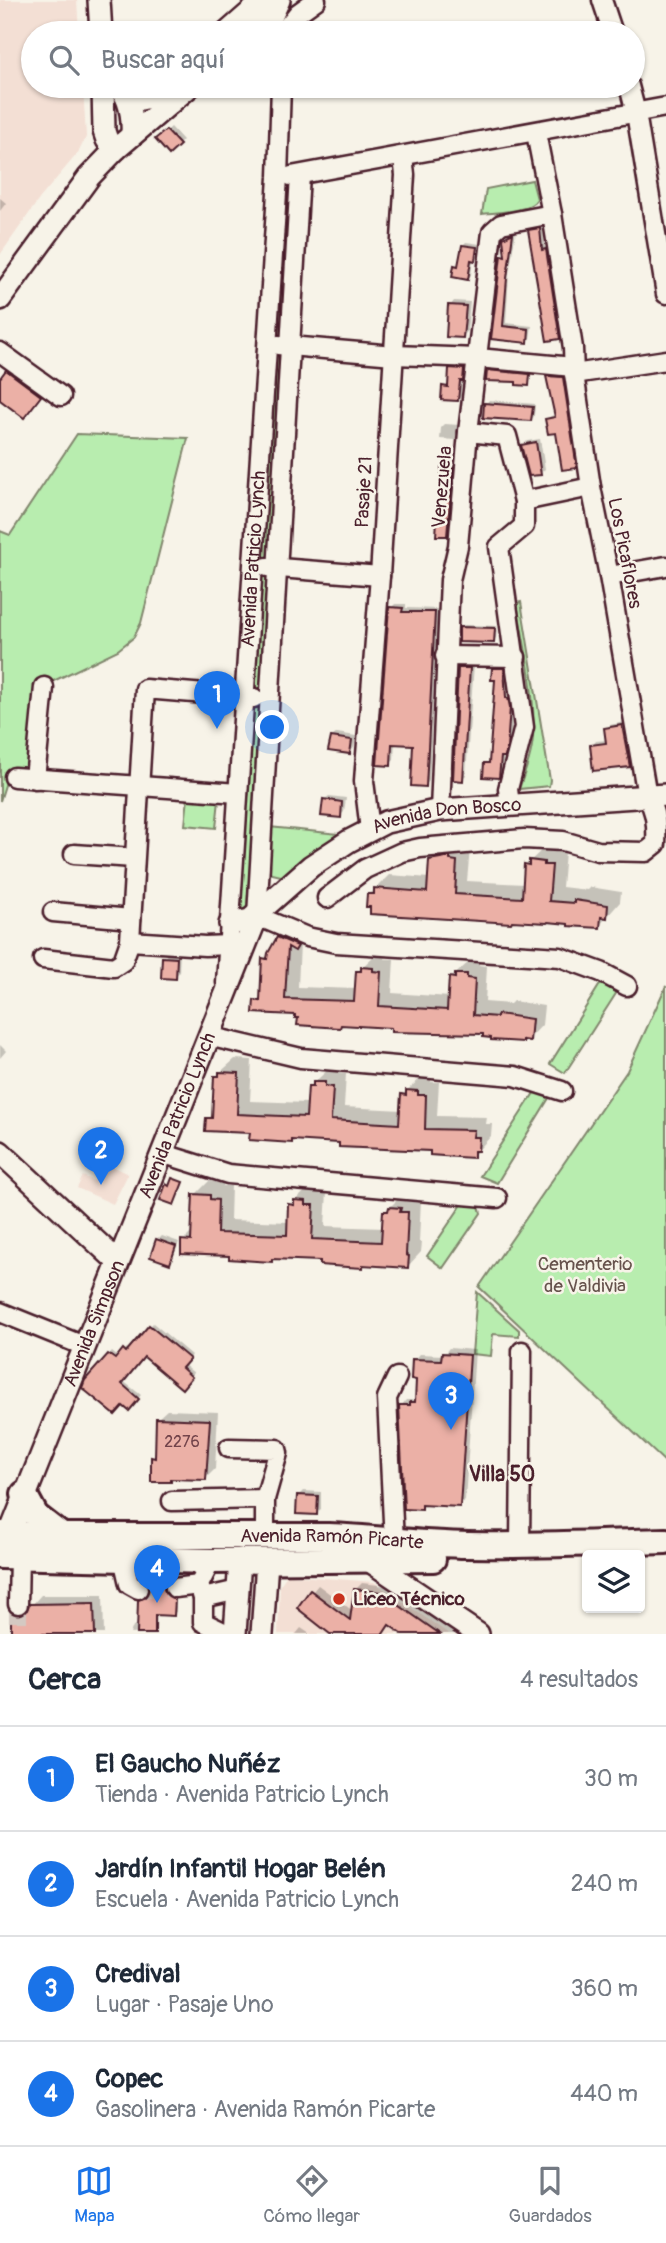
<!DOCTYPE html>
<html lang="es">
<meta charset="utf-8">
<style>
:root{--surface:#fff;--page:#f6f6f7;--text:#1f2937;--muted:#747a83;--line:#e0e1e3;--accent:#1a73e8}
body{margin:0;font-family:Pangolin,sans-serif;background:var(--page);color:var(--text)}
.controls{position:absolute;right:21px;bottom:21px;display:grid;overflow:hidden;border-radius:7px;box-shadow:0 2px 5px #0004}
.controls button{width:63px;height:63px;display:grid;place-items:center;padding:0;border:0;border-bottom:2px solid var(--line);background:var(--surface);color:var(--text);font:35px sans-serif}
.you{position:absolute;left:273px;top:728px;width:24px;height:24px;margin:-18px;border:5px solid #fff;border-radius:50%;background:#1a73e8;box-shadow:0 0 0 10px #1a73e833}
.badge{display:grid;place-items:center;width:46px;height:46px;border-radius:50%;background:var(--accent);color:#fff;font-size:23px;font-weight:700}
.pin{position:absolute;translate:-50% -58px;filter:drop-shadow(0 2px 4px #0008)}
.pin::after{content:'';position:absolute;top:37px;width:24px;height:21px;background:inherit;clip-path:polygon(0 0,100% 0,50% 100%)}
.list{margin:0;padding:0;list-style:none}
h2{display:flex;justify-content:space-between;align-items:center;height:91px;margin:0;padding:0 28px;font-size:30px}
h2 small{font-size:23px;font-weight:400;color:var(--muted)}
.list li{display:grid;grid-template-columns:46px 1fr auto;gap:21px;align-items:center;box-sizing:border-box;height:105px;padding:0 28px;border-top:2px solid var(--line)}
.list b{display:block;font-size:26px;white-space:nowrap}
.list p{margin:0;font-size:23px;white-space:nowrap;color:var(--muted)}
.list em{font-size:23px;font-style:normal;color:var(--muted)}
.icon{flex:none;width:38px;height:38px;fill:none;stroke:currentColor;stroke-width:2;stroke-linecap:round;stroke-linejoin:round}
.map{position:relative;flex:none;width:666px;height:1634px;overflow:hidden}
.search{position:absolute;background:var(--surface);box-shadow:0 2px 5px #0004;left:21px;right:21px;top:21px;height:77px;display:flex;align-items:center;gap:18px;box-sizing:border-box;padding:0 24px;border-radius:38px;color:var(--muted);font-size:26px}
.sheet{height:511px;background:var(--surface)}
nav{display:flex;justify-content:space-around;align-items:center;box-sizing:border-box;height:98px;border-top:2px solid var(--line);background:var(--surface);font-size:19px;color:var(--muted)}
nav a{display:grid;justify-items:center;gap:4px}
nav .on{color:var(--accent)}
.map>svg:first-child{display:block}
.built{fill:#f3dfd4}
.green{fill:#b8edaf;stroke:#81866d;stroke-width:2}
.shadow{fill:#0003}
.building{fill:#ebb0a6;stroke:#4a1f2b;stroke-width:2}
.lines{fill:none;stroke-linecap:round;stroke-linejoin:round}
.minor-tunnel{stroke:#d4c9c2;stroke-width:18;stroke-dasharray:18 9;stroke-linecap:butt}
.minor-casing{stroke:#4a1f2b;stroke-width:23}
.major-casing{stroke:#4a1f2b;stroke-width:26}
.highway-casing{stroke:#4a1f2b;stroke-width:30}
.minor{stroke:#f7f3e8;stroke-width:18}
.major{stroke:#f7f3e8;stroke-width:21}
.highway{stroke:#f7f3e8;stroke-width:24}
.poi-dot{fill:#c8321e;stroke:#f7f3e8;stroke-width:2.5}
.labels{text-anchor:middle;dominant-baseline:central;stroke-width:5;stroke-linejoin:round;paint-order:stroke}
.number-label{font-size:16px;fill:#72434a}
.street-label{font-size:19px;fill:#4a1f2b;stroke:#f7f3e8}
.park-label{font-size:19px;fill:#66524c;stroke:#f7f3e8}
.poi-label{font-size:19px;font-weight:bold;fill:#4a1f2b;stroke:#f7f3e8;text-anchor:start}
.neighbourhood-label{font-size:21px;font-weight:bold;fill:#4a1f2b;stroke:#f7f3e8}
</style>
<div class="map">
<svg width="666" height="1634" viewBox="0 0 666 1634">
<rect width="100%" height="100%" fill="#f7f3e8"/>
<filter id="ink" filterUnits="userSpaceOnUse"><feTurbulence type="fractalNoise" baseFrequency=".0143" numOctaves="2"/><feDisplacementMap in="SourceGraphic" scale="14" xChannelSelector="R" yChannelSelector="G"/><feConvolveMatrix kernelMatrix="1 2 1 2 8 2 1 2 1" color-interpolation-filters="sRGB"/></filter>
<g filter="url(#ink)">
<g class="built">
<path d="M0 0H77L79 33H33V86H83L86 137 78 153 40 198 0 255Z"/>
<path d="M103 1162 128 1174 113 1204 77 1188 83 1176 94 1181Z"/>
<path d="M287 1575 374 1582 449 1634H278L280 1585Z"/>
</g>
<g class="green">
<path d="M532 180 537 199C530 212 497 212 482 214L486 189Z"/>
<path d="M288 191 292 192 284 334 281 338H278L276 336 285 193Z"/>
<path d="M277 354H280L282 358 270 558 266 560 262 555 273 357Z"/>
<path d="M77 434 188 438 141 623 134 637 118 650 39 688 30 773 10 769 0 801V531L10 535Z"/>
<path d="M263 575H267L269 579 262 685 258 689 253 683 260 578Z"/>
<path d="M521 602 550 780 549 786 519 789C525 772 532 754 533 737 536 694 524 645 517 603Z"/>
<path d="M254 705H258L260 713 247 910 242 911 238 905 252 709Z"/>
<path d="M188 798 219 800 216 828 185 825Z"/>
<path d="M269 827 339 834 285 877 264 872Z"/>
<path d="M604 982 614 986 617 992 565 1073 550 1064 599 986Z"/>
<path d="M666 986V1463L479 1287 627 1071Z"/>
<path d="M536 1090 548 1095 549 1098 497 1183 480 1176Z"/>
<path d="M465 1200 478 1203 481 1213 443 1268 427 1256Z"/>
<path d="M477 1292 519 1330V1336L493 1334 491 1356 472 1354Z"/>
</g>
<g class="shadow">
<path d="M171 127 183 140 170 153 158 139Z"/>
<path d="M0 198 6 203 0 211Z"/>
<path d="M543 225 545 247H549L563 334 559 338 530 231 534 227Z"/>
<path d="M516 231 509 273 506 323 532 326 530 338 527 341 493 337 502 256 506 253 505 238Z"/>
<path d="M466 242 480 244 478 256 473 259 471 275 468 278 456 266 459 263 463 245Z"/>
<path d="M454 301 470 302 467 332 462 336 450 306Z"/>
<path d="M454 366H466L465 376 462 379 461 396 458 399 444 387 450 384 451 369Z"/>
<path d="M11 367 44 391 28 412 0 398V381Z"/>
<path d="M490 369 531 373 530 382 528 384 489 371Z"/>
<path d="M551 373 566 375 579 463 576 466 558 431 547 419 551 416 556 415 548 377Z"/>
<path d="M489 400 535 404 534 416 531 420 486 404Z"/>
<path d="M445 424 460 425 459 435 455 440 440 439 441 428Z"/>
<path d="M540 439 545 469 540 473 523 445 527 441Z"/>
<path d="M447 464 456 465 451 531 447 535 440 504 442 502 443 468Z"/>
<path d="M395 604H406V608L438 609 429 781 425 786 415 744 395 742 394 760 390 764 391 608Z"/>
<path d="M464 625 497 626 496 638 493 641 461 628Z"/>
<path d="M464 664H474L466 775 462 779 459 668Z"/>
<path d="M498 664 508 665 510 694H512L513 702 511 742 508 750 504 754 503 772 498 776 486 764 491 758 497 678 494 669Z"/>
<path d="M625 722 634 761 630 765 592 746 596 741 607 740 606 729 610 725Z"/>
<path d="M337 733 356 736 354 748 349 752 332 737Z"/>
<path d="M329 796 346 798 344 812 340 816 324 800Z"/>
<path d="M445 847 470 848 467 881 524 884 526 865 545 847 557 848V851L565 852 562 887 587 890 590 887 621 892 620 902 599 926 369 895 389 875 430 878 431 861Z"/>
<path d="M292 924 300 943 298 987 356 989 357 972 376 954 386 955 385 959H394L392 993 450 997 451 978 470 961 479 962V965L487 966 485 1002 510 1004 513 1001 544 1006 542 1025 529 1039 485 1033 393 1026 343 1024 340 1026 256 1001 262 995 264 959 270 953 278 938Z"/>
<path d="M168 953 180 954 179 972 175 977 164 958Z"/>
<path d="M0 1045 6 1051 0 1058Z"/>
<path d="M235 1059 252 1060 250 1101 308 1103 309 1087 329 1069H338V1073L346 1074 344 1107 402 1110V1095L422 1077 431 1078V1082H439L437 1116 487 1117 486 1124H492L491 1136 473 1156 432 1149 341 1141 294 1139 292 1141 208 1119 214 1113 216 1076Z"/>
<path d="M209 1181 223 1182V1186H231L230 1220 289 1222 290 1205 310 1187 319 1188 318 1192H327L325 1226 384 1228 385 1212 399 1198 421 1199 419 1242H422L421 1252 408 1266 365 1264 362 1266 322 1260 275 1257 271 1260 231 1254 183 1241 193 1231 195 1195Z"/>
<path d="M162 1236 179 1242 173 1258 169 1262 158 1240Z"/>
<path d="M153 1323 191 1355 184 1365 194 1373 182 1386 144 1355 123 1381 141 1395 129 1409 87 1381 112 1352 118 1357 127 1348 130 1350Z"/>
<path d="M449 1348 475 1350 465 1500 459 1505 426 1503 421 1508 401 1406 406 1400H415L417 1398V1378L414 1360 419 1354 443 1355Z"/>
<path d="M167 1410 218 1412 215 1469 206 1478H173L171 1480 153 1458 157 1454V1419Z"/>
<path d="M303 1491 321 1492V1509L316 1513 299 1495Z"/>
<path d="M148 1578 168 1579 165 1587 168 1593 176 1597V1612L173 1614H157L156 1631 154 1633 130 1634 133 1626 139 1624 153 1598 146 1580Z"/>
<path d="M362 1583 387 1586 456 1634H405L390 1624 383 1634H333L299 1608 318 1585 353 1611 356 1589Z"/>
<path d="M41 1595H103L104 1634H13L12 1613 21 1604 31 1606Z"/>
<path d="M301 1628 310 1634H296Z"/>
</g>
<g class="building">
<path d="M166 130 180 145 169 155 155 139Z"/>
<path d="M540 228 542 250 546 249 560 339 547 341 528 230Z"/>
<path d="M513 233 507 278 503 326 529 329 528 343 491 339 501 255 505 256 503 238Z"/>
<path d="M462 245 477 247 475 261 471 260 468 280 452 277 454 265 458 266Z"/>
<path d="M448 305 466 306 463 338 446 337Z"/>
<path d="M449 368 464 369 463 381H460L458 401 441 400 442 386 448 387Z"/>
<path d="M6 370 41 396 24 418 0 400V378Z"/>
<path d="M487 370 530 374 529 386 516 385V382L486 381Z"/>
<path d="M546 376 563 377 577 468 562 470 556 433 548 434 545 419 555 417Z"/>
<path d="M484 403 533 407 531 421 483 418Z"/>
<path d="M536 442 541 475 529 476 521 445Z"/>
<path d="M441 467 453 468 447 536H436L438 503 441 504Z"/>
<path d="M389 607 403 608 402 612H435L426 787 411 786 413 745 392 744 391 766 377 765Z"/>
<path d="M459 627 495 628 494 643 459 642Z"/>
<path d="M458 668H470L463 781 453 780Z"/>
<path d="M492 668H504L506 698H508L510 707 507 748 505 757H501L499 778 483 777 484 763H489L495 680H491Z"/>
<path d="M622 725 630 767 593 771 590 745 606 743 604 728Z"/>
<path d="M331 737 352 740 350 754 328 751Z"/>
<path d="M323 799 342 802 341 818 321 816Z"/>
<path d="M446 857H450V860L457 861 455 894 522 898 524 864 529 865V860L544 862V865H552L549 901 574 903V900L608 905 607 918 601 917 600 928 568 926V924L548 922 547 923 512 921 511 923 370 914V907H366L367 894H374V888L427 892 429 860Z"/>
<path d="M277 937 298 946 295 951 288 947 285 999 354 1001 356 971H361V967L373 968V971L381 972 379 1006 447 1010 449 977 455 978V974H467V978L475 979 473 1015 497 1017 498 1014 532 1019 530 1041 523 1040V1042L491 1040V1038L483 1037V1034L391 1032V1028L341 1025 340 1028 297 1025 298 1018H295V1015L253 1013 254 1000 260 1001 262 958 267 959 268 953Z"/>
<path d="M162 957 177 958 176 979 161 978Z"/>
<path d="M219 1072 239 1073 237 1114 306 1117 308 1086H313V1082H325V1086L333 1087 331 1120 399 1124 401 1094 406 1095V1090L418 1091V1095H426L425 1129 474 1130 473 1137H479L478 1151H474V1158L457 1157 430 1155V1151L339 1147V1143L292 1140V1143L249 1140 250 1133 205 1131 206 1118H212L214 1076H219Z"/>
<path d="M172 1178 183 1182 174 1205 160 1200 166 1184 169 1186Z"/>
<path d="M193 1194 210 1195V1199L218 1200 217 1233 287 1235 288 1204 294 1205V1200L306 1201V1205H314L312 1239 381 1242 383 1211H388L389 1207 401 1208 400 1212H408L406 1255 409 1256 408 1268 363 1265V1268L347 1267 320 1265V1261L272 1259V1262L256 1261 229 1259V1256L181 1254V1240L191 1241Z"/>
<path d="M156 1239 176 1246 170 1264 150 1257Z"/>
<path d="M149 1325 190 1359 182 1368 192 1377 182 1389 144 1357 122 1384 139 1399 129 1411 123 1406 115 1415 82 1388 85 1380 108 1354 115 1359 123 1349 126 1352Z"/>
<path d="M442 1353 470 1355 460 1507 422 1505V1510L404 1509 399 1405H410V1402H415L416 1380 411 1379 412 1359 441 1360Z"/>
<path d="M156 1418 210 1420 206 1480 171 1479V1482H151V1457L155 1458Z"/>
<path d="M297 1495 318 1496 317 1515 296 1514Z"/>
<path d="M144 1580H167L164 1589 166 1594 175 1599 174 1616 155 1615V1634H137L138 1600 144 1598 149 1589Z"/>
<path d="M354 1589 380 1592 440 1634H402L389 1625 383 1634H330L297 1608 310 1590 350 1620Z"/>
<path d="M94 1603 95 1634H11V1612L17 1615 23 1614 27 1610 29 1604Z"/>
</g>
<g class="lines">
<g class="minor-tunnel">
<path d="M138 1589 175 1588"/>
<path d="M18 1604V1634"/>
</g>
<defs>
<g id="minor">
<path d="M602 0 613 33"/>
<path d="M282 33 298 13 316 0"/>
<path d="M629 86 636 113 666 294"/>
<path d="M300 175 257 916 307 937 336 943 560 957 601 972 627 986"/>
<path d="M291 176 666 107"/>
<path d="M278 345 394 355 478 358 573 367"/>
<path d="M0 352 61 396"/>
<path d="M574 374 666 360"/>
<path d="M468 432 507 436 524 501V526L499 547 524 727 508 789 510 805"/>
<path d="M524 501 591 487"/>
<path d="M267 567 380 576"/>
<path d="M609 576 666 566"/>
<path d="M445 656 516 657"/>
<path d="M14 777 238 793"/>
<path d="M35 779 44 687"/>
<path d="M440 810 450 580 458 546 468 432 492 232 501 224 552 214"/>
<path d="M370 830 364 781 380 576 405 175 403 156"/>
<path d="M74 854 134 858"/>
<path d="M327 898 365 869 402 852 420 848 524 839 563 841 598 851 646 852 656 844C657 826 656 812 647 796L609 576 591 487 574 374 573 348 552 214 536 133"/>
<path d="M53 912 131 919"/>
<path d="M130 941 205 946 229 945"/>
<path d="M43 959 114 967 123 961 130 941 145 689 254 698"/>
<path id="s1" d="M226 983 278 177 281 86"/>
<path d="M208 1036 301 1058 515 1076 562 1091"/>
<path d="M161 1153 228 1174 497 1198"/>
<path d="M0 1312 84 1346"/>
<path d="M229 1448 277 1449 278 1453 265 1499V1535"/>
<path d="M172 1501 265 1499"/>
<path d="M394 1542 387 1398 397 1377"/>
<path d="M520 1545 522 1351"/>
<path d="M123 1558 129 1584 138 1589"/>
<path d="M175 1588 199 1585"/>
<path d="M203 1598 199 1585 211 1561"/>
<path d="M18 1604 19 1556"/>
<path d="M228 1634 203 1622V1598L238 1590"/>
</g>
<g id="major">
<path d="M99 0 101 33"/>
<path d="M227 33 260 4 262 0"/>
<path d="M251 33 272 15 279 0"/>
<path d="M103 86 104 131 107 140 116 149"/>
<path d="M119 86C131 100 133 117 132 135"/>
<path d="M125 93 141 99 159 95"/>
<path d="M0 299 89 177 116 149 190 86"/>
<path id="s2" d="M230 924 250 920 311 866 349 841 386 822 440 810 666 795"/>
<path d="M0 1152 118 1262"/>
<path id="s3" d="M7 1535 13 1526 257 916"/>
<path d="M367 1559 478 1634"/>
<path d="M235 1634 240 1559"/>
<path d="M262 1634 267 1561"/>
</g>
<g id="highway">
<path d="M24 1494 36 1516 62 1536"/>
<path id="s4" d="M0 1534 62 1536H329C375 1538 421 1544 468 1545 534 1546 600 1543 666 1541"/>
<path d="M0 1556 211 1561 433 1559"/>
</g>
</defs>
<use href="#minor" class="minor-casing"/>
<use href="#major" class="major-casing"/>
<use href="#highway" class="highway-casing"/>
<use href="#minor" class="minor"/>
<use href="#major" class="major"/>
<use href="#highway" class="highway"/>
</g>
</g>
<circle class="poi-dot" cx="339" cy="1599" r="7"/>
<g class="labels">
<g class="number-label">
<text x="182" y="1442">2276</text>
</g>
<g class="street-label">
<text transform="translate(442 487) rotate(-85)">Venezuela</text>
<text transform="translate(364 492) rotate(-87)">Pasaje 21</text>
<text transform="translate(625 553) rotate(79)">Los Picaflores</text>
<text stroke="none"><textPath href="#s1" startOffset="425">Avenida Patricio Lynch</textPath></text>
<text stroke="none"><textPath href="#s2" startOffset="250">Avenida Don Bosco</textPath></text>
<text stroke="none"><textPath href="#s3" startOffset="453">Avenida Patricio Lynch</textPath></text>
<text stroke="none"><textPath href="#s3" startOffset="229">Avenida Simpson</textPath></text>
<text stroke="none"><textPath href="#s4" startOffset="332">Avenida Ramón Picarte</textPath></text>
</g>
<g class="park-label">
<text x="585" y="1264">Cementerio<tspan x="585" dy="22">de Valdivia</tspan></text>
</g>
<g class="poi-label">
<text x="353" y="1599">Liceo Técnico</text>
</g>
<g class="neighbourhood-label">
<text x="502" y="1474">Villa 50</text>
</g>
</g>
</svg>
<div class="controls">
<button><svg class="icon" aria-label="layers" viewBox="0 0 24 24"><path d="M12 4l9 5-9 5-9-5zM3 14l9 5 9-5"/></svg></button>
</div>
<div class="you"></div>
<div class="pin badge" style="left:217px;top:729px">1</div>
<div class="pin badge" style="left:101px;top:1185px">2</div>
<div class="pin badge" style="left:451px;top:1430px">3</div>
<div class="pin badge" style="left:157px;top:1603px">4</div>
<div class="search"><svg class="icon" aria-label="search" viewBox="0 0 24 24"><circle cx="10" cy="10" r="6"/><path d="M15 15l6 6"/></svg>Buscar aquí</div>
</div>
<section class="sheet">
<h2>Cerca<small>4 resultados</small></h2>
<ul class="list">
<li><span class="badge">1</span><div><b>El Gaucho Nuñéz</b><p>Tienda · Avenida Patricio Lynch</p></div><em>30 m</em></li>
<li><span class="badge">2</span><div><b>Jardín Infantil Hogar Belén</b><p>Escuela · Avenida Patricio Lynch</p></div><em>240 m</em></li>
<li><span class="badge">3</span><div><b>Credival</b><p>Lugar · Pasaje Uno</p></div><em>360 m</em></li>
<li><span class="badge">4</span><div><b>Copec</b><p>Gasolinera · Avenida Ramón Picarte</p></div><em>440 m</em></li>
</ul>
</section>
<nav>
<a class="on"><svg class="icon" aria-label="map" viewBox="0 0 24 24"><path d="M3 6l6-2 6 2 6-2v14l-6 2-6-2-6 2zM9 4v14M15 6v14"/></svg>Mapa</a>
<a><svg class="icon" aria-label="directions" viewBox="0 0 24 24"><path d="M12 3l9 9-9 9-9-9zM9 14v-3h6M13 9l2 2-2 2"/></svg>Cómo llegar</a>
<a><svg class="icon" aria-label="saved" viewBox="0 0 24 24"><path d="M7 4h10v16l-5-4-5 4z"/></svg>Guardados</a>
</nav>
